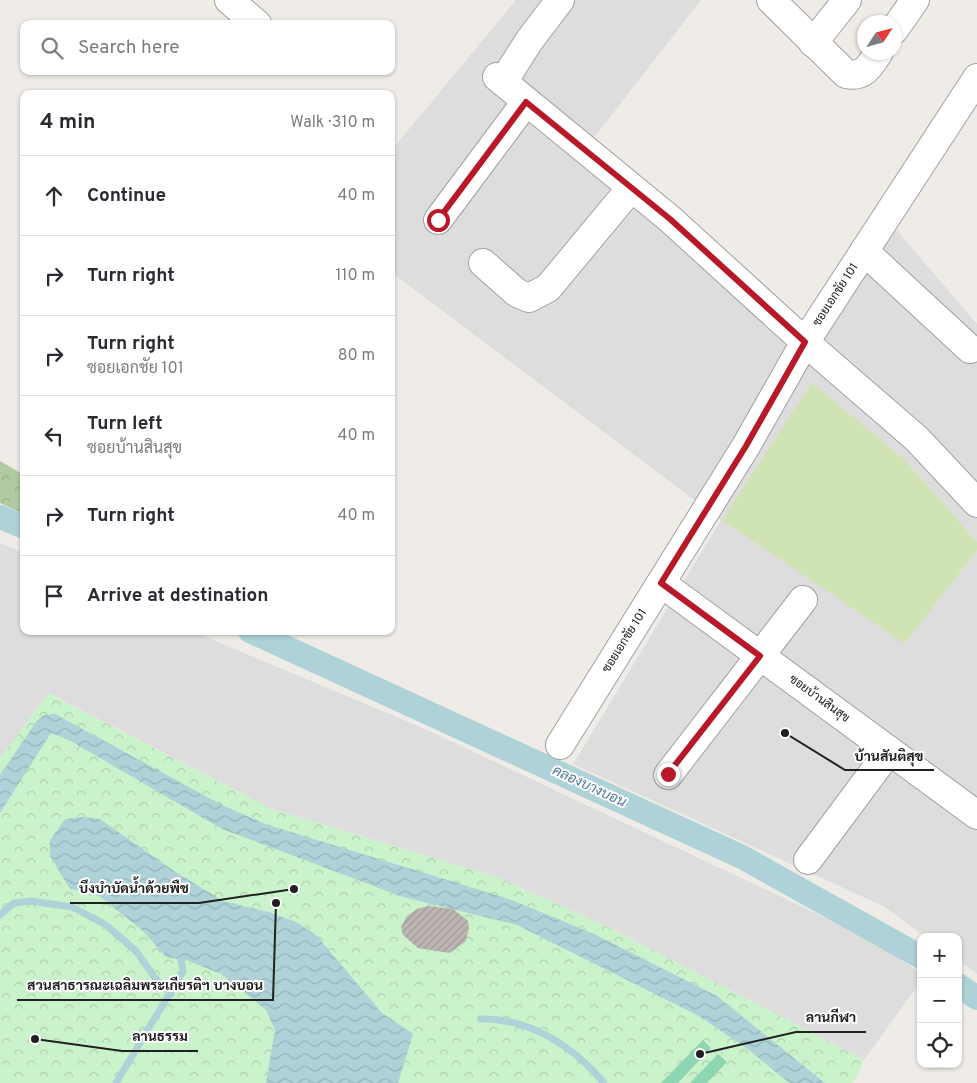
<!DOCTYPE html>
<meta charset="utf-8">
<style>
:root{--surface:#fff;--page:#f2f2f3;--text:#2b2b33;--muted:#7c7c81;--line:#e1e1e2}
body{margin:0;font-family:Overpass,Sarabun,sans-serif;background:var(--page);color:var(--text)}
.controls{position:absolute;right:15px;bottom:15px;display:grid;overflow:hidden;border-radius:10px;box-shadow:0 1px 4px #0004}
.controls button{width:45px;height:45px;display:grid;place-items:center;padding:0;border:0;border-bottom:1px solid var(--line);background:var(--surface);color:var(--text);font:25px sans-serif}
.compass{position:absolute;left:857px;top:15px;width:45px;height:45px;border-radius:50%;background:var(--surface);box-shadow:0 1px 4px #0004;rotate:54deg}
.stop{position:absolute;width:15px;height:15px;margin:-11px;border:4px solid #b81827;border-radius:50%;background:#fff}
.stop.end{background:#b81827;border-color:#fff;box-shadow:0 1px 5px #0008}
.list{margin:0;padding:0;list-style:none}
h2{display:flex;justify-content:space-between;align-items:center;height:65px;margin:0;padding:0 20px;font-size:21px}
h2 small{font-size:16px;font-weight:400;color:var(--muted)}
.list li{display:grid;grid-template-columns:32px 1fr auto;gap:15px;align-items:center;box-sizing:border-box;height:80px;padding:0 20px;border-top:1px solid var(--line)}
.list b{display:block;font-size:19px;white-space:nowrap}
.list p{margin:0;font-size:16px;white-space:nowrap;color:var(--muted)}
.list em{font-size:16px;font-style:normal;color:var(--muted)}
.icon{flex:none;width:28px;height:28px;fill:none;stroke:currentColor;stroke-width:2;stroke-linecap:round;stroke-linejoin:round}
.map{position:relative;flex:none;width:977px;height:1083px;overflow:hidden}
.search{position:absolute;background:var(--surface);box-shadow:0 1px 4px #0004;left:20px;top:20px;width:375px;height:55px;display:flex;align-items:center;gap:12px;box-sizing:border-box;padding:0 18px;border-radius:10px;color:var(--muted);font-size:19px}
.panel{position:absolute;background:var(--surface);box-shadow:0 1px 4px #0004;left:20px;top:90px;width:375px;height:545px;border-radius:10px}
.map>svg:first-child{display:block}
.residential{fill:#dedddd}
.grass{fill:#d0e3b4}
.forest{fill:url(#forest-crowns)}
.park{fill:url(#park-crowns)}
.pitch{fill:#8fd5b3}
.water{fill:url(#water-waves)}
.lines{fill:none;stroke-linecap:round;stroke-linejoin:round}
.stream{stroke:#aed2d8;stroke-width:7}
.canal{stroke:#aed2d8;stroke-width:24}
.building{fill:url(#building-hatch)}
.minor-casing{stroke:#a1a1a1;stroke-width:30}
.minor{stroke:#fff;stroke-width:28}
.route{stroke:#b81827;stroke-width:6}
.labels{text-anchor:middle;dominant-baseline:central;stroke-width:4;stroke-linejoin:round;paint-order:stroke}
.street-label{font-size:12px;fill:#202020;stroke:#fff}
.water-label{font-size:14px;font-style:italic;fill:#507996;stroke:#fff}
.leader{fill:none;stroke:#202020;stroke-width:2}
.callout-dot{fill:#202020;stroke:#fff;stroke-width:2}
.callout-label{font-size:14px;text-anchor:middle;font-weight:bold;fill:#202020;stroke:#fff;stroke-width:4;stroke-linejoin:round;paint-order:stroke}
</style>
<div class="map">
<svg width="977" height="1083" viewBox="0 0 977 1083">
<defs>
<pattern id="forest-crowns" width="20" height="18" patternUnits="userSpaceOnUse" patternTransform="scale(1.25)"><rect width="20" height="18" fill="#b1caa1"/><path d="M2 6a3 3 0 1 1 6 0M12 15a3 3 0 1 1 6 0" fill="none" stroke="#98ad8a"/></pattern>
<pattern id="park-crowns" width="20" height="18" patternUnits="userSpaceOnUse" patternTransform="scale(1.25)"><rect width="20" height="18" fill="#cbf3cb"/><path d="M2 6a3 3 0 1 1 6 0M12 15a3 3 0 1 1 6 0" fill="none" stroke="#aed0ae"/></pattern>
<pattern id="water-waves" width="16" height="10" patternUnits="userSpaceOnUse" patternTransform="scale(1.25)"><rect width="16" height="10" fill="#aed2d8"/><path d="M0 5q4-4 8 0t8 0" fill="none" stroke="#95b4b9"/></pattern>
<pattern id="building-hatch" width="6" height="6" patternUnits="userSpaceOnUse" patternTransform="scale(1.25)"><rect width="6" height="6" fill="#bcb5b1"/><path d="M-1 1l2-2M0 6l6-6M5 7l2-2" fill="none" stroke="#a19b98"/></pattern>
</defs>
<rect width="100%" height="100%" fill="#efece8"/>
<g class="residential">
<path d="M516 0H701L593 139 802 321 877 207 977 324V542L906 461 905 644 977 550V974L958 960V937H926L885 907 573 764 721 520 391 272V151Z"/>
<path d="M0 543 24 553V631H192L425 729 877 942 921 974V981L864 1060 610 928 496 877 272 809 49 693 0 759Z"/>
</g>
<path class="grass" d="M812 383 906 461 977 542V550L905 644 722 520Z"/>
<path class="forest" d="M0 461 24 475V514L0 503Z"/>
<path class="park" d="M48 693 272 809 496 877 610 928 864 1060 853 1083H0V759Z"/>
<g class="pitch">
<path d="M703 1040 711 1048 678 1083H661Z"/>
<path d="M718 1054 727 1062 707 1083H690Z"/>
</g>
<g class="water">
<path d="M55 714 222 805 268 825 509 899 594 934 717 996 825 1083H789L749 1050 699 1016 517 925 403 897 222 829 69 740 51 733 0 813V775L36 722 44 715Z"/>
<path d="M82 817 100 819 174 871 223 901 269 912 298 923 317 936 382 1013 413 1034 398 1083H266L275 1030 266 1010 221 974 189 961 166 957 143 931 94 892 70 889 50 856V840L65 819Z"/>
</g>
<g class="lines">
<g class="stream">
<path d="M0 915 14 903 31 901 72 907 106 925 136 951 156 979 171 994"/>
<path d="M481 1019C529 1018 573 1046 604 1083"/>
<path d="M116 1083 183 971 181 960"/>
</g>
<g class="canal">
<path d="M0 517 24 527"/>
<path d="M250 631 742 857 921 957"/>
<path d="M958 985 977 998"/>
</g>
</g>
<path class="building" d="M428 906 453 909 468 921 469 929 465 942 449 953 418 948 403 935 401 927 407 916 417 909Z"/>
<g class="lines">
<defs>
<g id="minor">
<path d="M229 0 257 24"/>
<path d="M771 0 846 74C864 78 870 66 879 52"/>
<path d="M894 30 915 0"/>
<path d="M813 43 847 0"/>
<path d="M497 77 670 219 805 342 917 439 977 503"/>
<path d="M503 82 529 41 560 0"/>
<path d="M438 220 526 102"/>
<path d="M864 251 970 349"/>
<path d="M483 263 517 293 529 298 548 288 631 188"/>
<path d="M661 583 977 815"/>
<path d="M560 745 746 446 805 342 977 78"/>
<path d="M668 775 803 600"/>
<path d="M808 860 889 751"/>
</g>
</defs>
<use href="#minor" class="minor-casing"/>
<use href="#minor" class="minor"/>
</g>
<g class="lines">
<path class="route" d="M438 220 526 102 670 219 805 342 746 446 661 583 760 656 668 774"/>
</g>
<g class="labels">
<g class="street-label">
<text transform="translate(836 295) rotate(-57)">ซอยเอกชัย 101</text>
<text transform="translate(625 641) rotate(-58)">ซอยเอกชัย 101</text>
<text transform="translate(819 699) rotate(36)">ซอยบ้านสินสุข</text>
</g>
<g class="water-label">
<text transform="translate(589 787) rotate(25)">คลองบางบอน</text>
</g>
</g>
<path class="leader" d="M785 733L845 770H934M294 889L199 903H70M276 903L273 1000H17M700 1054L796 1032H866M35 1039L122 1051H198"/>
<g class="callout-dot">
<circle cx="785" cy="733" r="5"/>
<circle cx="294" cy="889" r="5"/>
<circle cx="276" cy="903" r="5"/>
<circle cx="700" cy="1054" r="5"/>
<circle cx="35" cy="1039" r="5"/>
</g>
<g class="callout-label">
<text x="889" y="761">บ้านสันติสุข</text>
<text x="134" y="893">บึงบำบัดน้ำด้วยพืช</text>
<text x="145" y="990">สวนสาธารณะเฉลิมพระเกียรติฯ บางบอน</text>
<text x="831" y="1022">ลานกีฬา</text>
<text x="160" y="1041">ลานธรรม</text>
</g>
</svg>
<div class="controls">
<button>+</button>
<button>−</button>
<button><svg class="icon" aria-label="locate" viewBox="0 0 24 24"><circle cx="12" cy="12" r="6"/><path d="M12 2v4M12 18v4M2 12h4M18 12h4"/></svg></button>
</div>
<svg class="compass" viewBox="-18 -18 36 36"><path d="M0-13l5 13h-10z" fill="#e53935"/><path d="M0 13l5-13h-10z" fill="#7c7c81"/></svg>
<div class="stop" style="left:438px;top:220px"></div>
<div class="stop end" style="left:668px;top:774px"></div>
<div class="search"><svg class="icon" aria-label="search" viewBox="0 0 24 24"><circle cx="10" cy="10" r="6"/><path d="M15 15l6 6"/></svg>Search here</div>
<section class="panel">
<h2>4 min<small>Walk · 310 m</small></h2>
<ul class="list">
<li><svg class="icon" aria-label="ahead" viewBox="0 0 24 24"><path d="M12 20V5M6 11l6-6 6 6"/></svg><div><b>Continue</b></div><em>40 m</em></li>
<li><svg class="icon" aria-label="right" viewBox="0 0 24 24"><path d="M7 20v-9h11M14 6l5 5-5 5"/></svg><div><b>Turn right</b></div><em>110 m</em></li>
<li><svg class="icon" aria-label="right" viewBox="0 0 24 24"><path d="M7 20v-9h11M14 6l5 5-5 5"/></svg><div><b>Turn right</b><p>ซอยเอกชัย 101</p></div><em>80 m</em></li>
<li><svg class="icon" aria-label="left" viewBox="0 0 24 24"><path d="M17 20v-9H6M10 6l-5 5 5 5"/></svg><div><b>Turn left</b><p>ซอยบ้านสินสุข</p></div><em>40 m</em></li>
<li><svg class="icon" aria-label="right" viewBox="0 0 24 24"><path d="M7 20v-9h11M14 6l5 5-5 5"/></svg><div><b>Turn right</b></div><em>40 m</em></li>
<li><svg class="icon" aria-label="arrive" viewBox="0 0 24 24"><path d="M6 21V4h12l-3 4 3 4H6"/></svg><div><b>Arrive at destination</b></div></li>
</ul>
</section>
</div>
